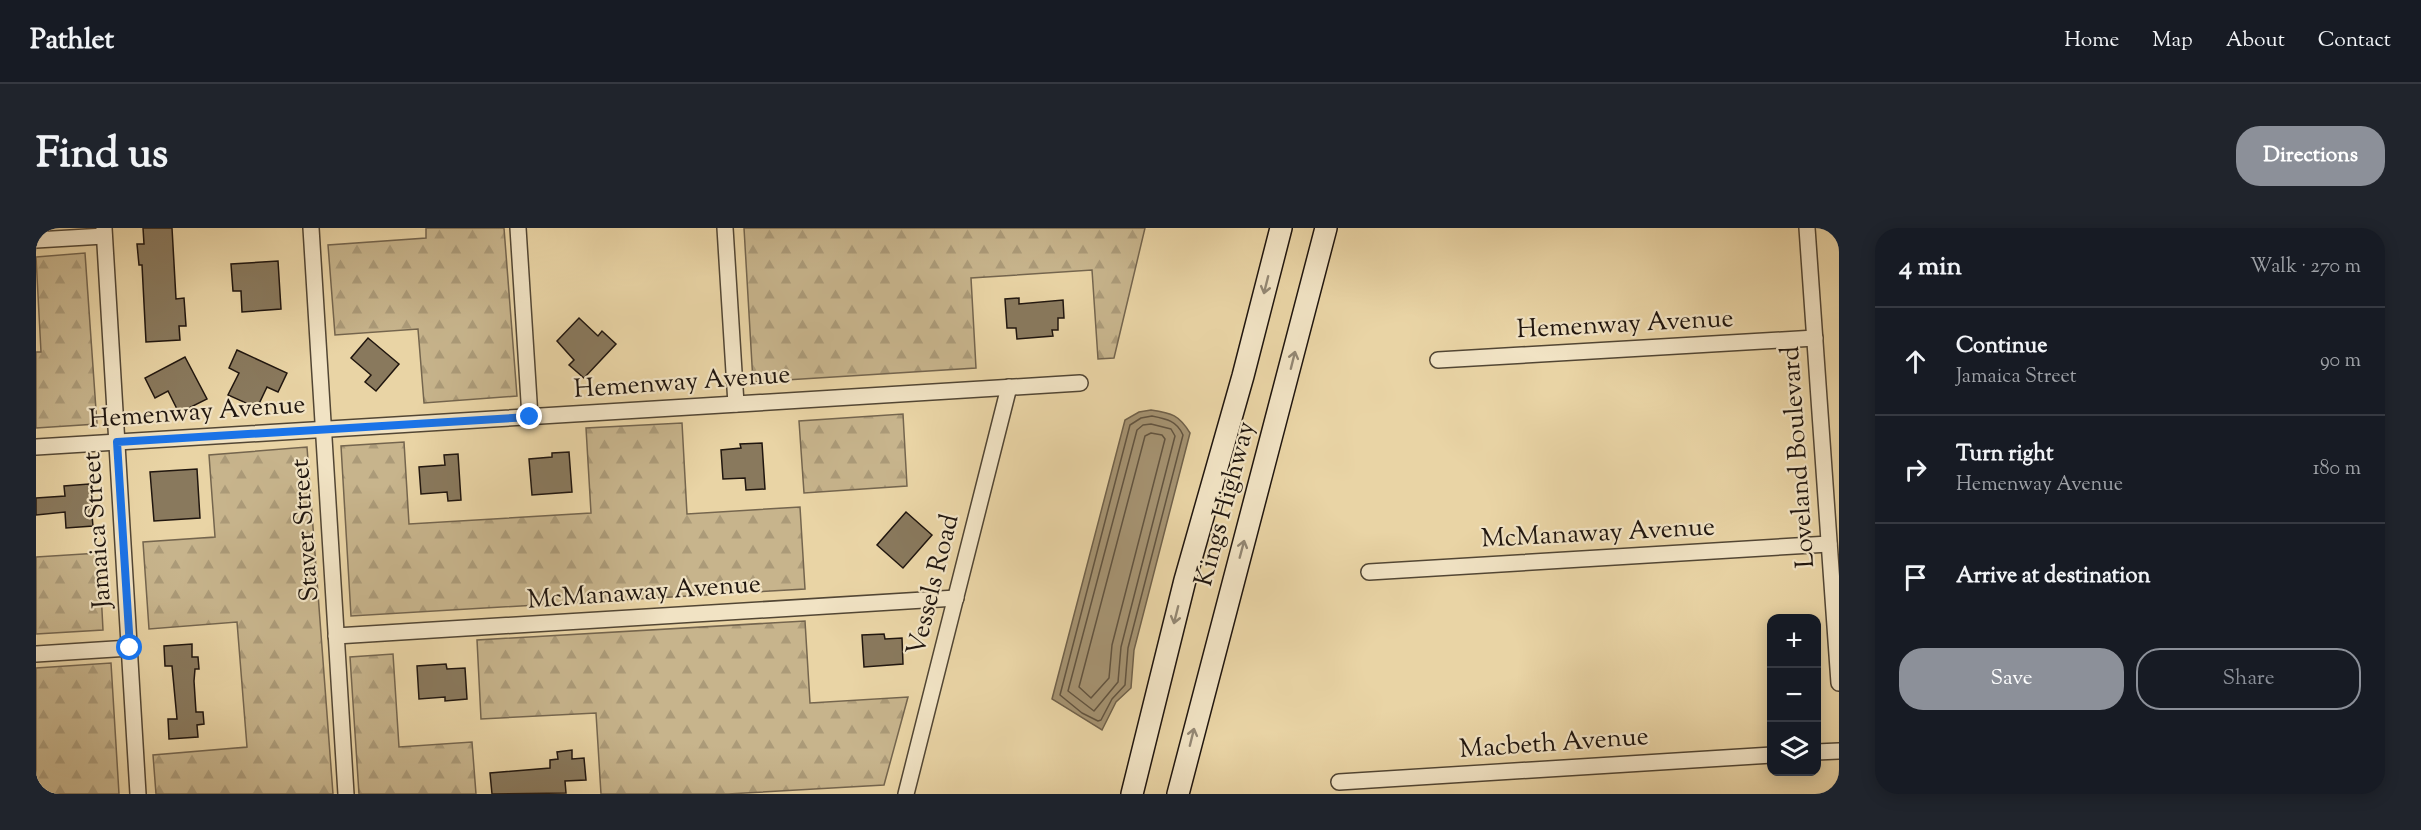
<!DOCTYPE html>
<meta charset="utf-8">
<style>
:root{--surface:#171b24;--page:#20242c;--text:#f1f3f6;--muted:#9ea1a6;--line:#363941;--accent:#8c9099}
body{margin:0;font-family:"Sorts Mill Goudy",serif;background:var(--page);color:var(--text)}
.controls{position:absolute;right:18px;bottom:18px;display:grid;overflow:hidden;border-radius:12px;box-shadow:0 3px 15px #0003}
.controls button{width:54px;height:54px;display:grid;place-items:center;padding:0;border:0;border-bottom:2px solid var(--line);background:var(--surface);color:var(--text);font:30px sans-serif}
.stop{position:absolute;width:18px;height:18px;margin:-14px;border:4px solid #1a73e8;border-radius:50%;background:#fff}
.stop.end{background:#1a73e8;border-color:#fff;box-shadow:0 2px 6px #0008}
.list{margin:0;padding:0;list-style:none}
h2{display:flex;justify-content:space-between;align-items:center;height:78px;margin:0;padding:0 24px;font-size:26px}
h2 small{font-size:20px;font-weight:400;color:var(--muted)}
.list li{display:grid;grid-template-columns:39px 1fr auto;gap:18px;align-items:center;box-sizing:border-box;height:108px;padding:0 24px;border-top:2px solid var(--line)}
.list b{display:block;font-size:22px;white-space:nowrap}
.list p{margin:0;font-size:20px;white-space:nowrap;color:var(--muted)}
.list em{font-size:20px;font-style:normal;color:var(--muted)}
.actions{display:flex;gap:12px;padding:18px 24px}
.actions a{flex:1;padding:14px 0;border:2px solid var(--accent);border-radius:24px;text-align:center;font-size:21px;color:var(--accent)}
.actions .main{background:var(--accent);color:#fff}
.icon{flex:none;width:33px;height:33px;fill:none;stroke:currentColor;stroke-width:2;stroke-linecap:round;stroke-linejoin:round}
.map{position:relative;flex:none;width:1803px;height:566px;overflow:hidden;border-radius:24px}
header{display:flex;align-items:center;gap:36px;box-sizing:border-box;height:84px;padding:0 30px;background:var(--surface);border-bottom:2px solid var(--line)}
header strong{font-size:28px}
nav{display:flex;gap:33px;margin-inline-start:auto;font-size:21px}
.intro{display:flex;align-items:center;justify-content:space-between;box-sizing:border-box;height:144px;padding:0 36px}
h1{margin:0;font-size:42px}
.button{padding:15px 27px;border-radius:24px;background:var(--accent);color:#fff;font-size:21px;font-weight:700}
main{display:flex;gap:36px;padding:0 36px}
aside{flex:1;background:var(--surface);border-radius:24px;box-shadow:0 3px 15px #0003}
.map>svg:first-child{display:block}
.forest{fill:url(#forest-firs);stroke:#74654e;stroke-width:1.5}
.water{fill:#a59372;stroke:#70614a;stroke-width:1.5}
.lines{fill:none;stroke-linecap:round;stroke-linejoin:round}
.shore{stroke:#625440;stroke-width:1.5}
.building{fill:#89795d;stroke:#20160f;stroke-width:1.5}
.street-casing{stroke:#524634;stroke-width:18}
.secondary-casing{stroke:#20160f;stroke-width:24}
.street{stroke:#f1e3c4;stroke-width:15}
.secondary{stroke:#f1e3c4;stroke-width:21}
.oneway{stroke:#938773}
.route{stroke:#1a73e8;stroke-width:8}
.labels{text-anchor:middle;dominant-baseline:central;stroke-width:4.5;stroke-linejoin:round;paint-order:stroke}
.street-label{font-size:26px;fill:#20160f;stroke:#f1e3c4}
</style>
<header>
<strong>Pathlet</strong>
<nav><a>Home</a><a>Map</a><a>About</a><a>Contact</a></nav>
</header>
<div class="intro"><h1>Find us</h1><a class="button">Directions</a></div>
<main>
<div class="map">
<svg width="1803" height="566" viewBox="0 0 1803 566">
<defs>
<pattern id="forest-firs" width="22" height="20" patternUnits="userSpaceOnUse" patternTransform="scale(1.5)"><rect width="22" height="20" fill="#c7b48c"/><path d="M5 1l3.5 6h-7zM16 11l3.5 6h-7z" fill="#ab9a78"/></pattern>
</defs>
<rect width="100%" height="100%" fill="#e9d4a5"/>
<filter id="stains"><feTurbulence type="fractalNoise" baseFrequency=".00333" numOctaves="4"/><feColorMatrix values="0 0 0 0 .2 0 0 0 0 .09 0 0 0 0 .02 0 0 0 .5 -.17"/></filter>
<radialGradient id="worn" r=".72"><stop offset=".6" stop-color="#630" stop-opacity="0"/><stop offset="1" stop-color="#630" stop-opacity=".3"/></radialGradient>
<g class="forest">
<path d="M390 0H468L481 168 388 175 382 101 299 107 292 17 390 10Z"/>
<path d="M708 0H1109L1078 130 1062 131 1056 42 935 50 940 140 717 154Z"/>
<path d="M49 25 61 196 0 200V124H5L0 29Z"/>
<path d="M867 186 871 258 768 265 763 193Z"/>
<path d="M646 195 651 286 764 279 769 361 315 388 305 218 368 214 373 296 555 285 550 200Z"/>
<path d="M271 219 297 566H120L117 527 211 519 201 394 113 401 107 314 179 309 173 227Z"/>
<path d="M63 325 67 402 0 406V329Z"/>
<path d="M769 393 774 475 872 469 848 557 692 566H565L560 485 445 491 441 412Z"/>
<path d="M357 426 363 519 436 514 440 566H323L314 429Z"/>
<path d="M75 435 83 566H0V440Z"/>
</g>
<path class="water" d="M1115 182C1136 185 1143 187 1154 205L1098 422 1095 460 1080 474 1066 502 1016 471 1089 192 1103 184Z"/>
<g class="lines">
<g class="shore">
<path d="M1116 188C1131 191 1141 193 1147 207L1092 420 1089 457 1076 471 1065 492 1062 493 1046 485 1024 467 1094 197 1105 190Z"/>
<path d="M1115 196 1135 201 1139 208 1085 419 1082 454 1058 483 1032 463 1101 202 1107 197Z"/>
<path d="M1115 205 1126 207 1129 211 1076 417 1073 450 1055 470 1043 459 1109 208Z"/>
</g>
</g>
<g class="building">
<path d="M107 0H136L140 71 148 70 150 98H143L144 112 110 114 106 37H103L101 16H108Z"/>
<path d="M242 33 245 81 206 84 205 63H197L195 36Z"/>
<path d="M983 70V76L1027 72 1028 90H1022V102H1016L1017 108 981 111 980 100H971L969 71Z"/>
<path d="M543 90 562 108 566 103 580 116 548 150 533 137 538 132 521 113Z"/>
<path d="M332 110 363 136 340 163 329 154 335 147 315 130Z"/>
<path d="M201 122 251 145 242 164 231 159 221 180 192 167 203 145 193 140Z"/>
<path d="M149 129 171 171 143 185 132 163 119 170 109 150Z"/>
<path d="M726 215 729 261 710 262 709 250 687 251 685 222 705 220 704 216Z"/>
<path d="M533 224 536 264 496 267 493 231 516 229V225Z"/>
<path d="M422 226 425 272 412 273 411 264 385 266 383 239 409 237 408 227Z"/>
<path d="M161 241 164 290 118 293 114 244Z"/>
<path d="M53 256 57 298 30 300 29 284 0 287V270L29 268 28 258Z"/>
<path d="M870 284 896 307 867 340 841 317Z"/>
<path d="M848 406 849 411 866 410 867 436 828 439 826 407Z"/>
<path d="M156 416V429H162L163 441H159L158 453 160 484H167L168 496 161 497 162 509 133 511 132 491H141L136 438H129L128 418Z"/>
<path d="M410 436 411 441 429 440 431 471 409 473V469L383 471 381 438Z"/>
<path d="M536 522V531L548 530 550 552 529 553 530 565 456 566 454 545 514 540V532L522 531 521 524Z"/>
</g>
<g class="lines">
<defs>
<g id="street">
<path d="M68 0 102 566"/>
<path d="M275 0 310 566"/>
<path d="M482 0 494 189"/>
<path d="M689 0 700 176"/>
<path d="M1771 0 1803 455"/>
<path d="M0 12 68 8"/>
<path d="M1402 132 1779 110"/>
<path d="M0 219 1044 155"/>
<path d="M1333 344 1793 316"/>
<path d="M300 408 920 370"/>
<path d="M0 426 94 420"/>
<path d="M1780 524 1803 523"/>
<path d="M1303 554 1736 527"/>
<path d="M870 566 973 159"/>
</g>
<g id="secondary">
<path d="M1096 566 1149 352 1207 148 1245 0"/>
<path d="M1142 566 1290 0"/>
</g>
</defs>
<use href="#street" class="street-casing"/>
<use href="#secondary" class="secondary-casing"/>
<use href="#street" class="street"/>
<use href="#secondary" class="secondary"/>
</g>
<defs><path id="oneway-shaft" d="M-6 0H5M1.5-3L5.5 0L1.5 3" fill="none" stroke-width="1.6" stroke-linecap="round" stroke-linejoin="round" transform="scale(1.5)"/></defs>
<g class="oneway">
<use href="#oneway-shaft" transform="translate(1230 57) rotate(104)"/>
<use href="#oneway-shaft" transform="translate(1257 132) rotate(-76)"/>
<use href="#oneway-shaft" transform="translate(1206 321) rotate(-75)"/>
<use href="#oneway-shaft" transform="translate(1140 387) rotate(104)"/>
<use href="#oneway-shaft" transform="translate(1156 509) rotate(-76)"/>
</g>
<g class="lines">
<path class="route" d="M94 420 81 214 494 189"/>
</g>
<g class="labels">
<g class="street-label">
<text transform="translate(1589 97) rotate(-3)">Hemenway Avenue</text>
<text transform="translate(646 155) rotate(-4)">Hemenway Avenue</text>
<text transform="translate(161 185) rotate(-4)">Hemenway Avenue</text>
<text transform="translate(1763 229) rotate(-94)">Loveland Boulevard</text>
<text transform="translate(1190 276) rotate(-75)">Kings Highway</text>
<text transform="translate(62 302) rotate(-94)">Jamaica Street</text>
<text transform="translate(270 302) rotate(-94)">Staver Street</text>
<text transform="translate(1562 306) rotate(-3)">McManaway Avenue</text>
<text transform="translate(898 357) rotate(-76)">Vessels Road</text>
<text transform="translate(608 365) rotate(-4)">McManaway Avenue</text>
<text transform="translate(1518 516) rotate(-4)">Macbeth Avenue</text>
</g>
</g>
<rect width="100%" height="100%" filter="url(#stains)"/>
<rect width="100%" height="100%" fill="url(#worn)"/>
</svg>
<div class="controls">
<button>+</button>
<button>−</button>
<button><svg class="icon" aria-label="layers" viewBox="0 0 24 24"><path d="M12 4l9 5-9 5-9-5zM3 14l9 5 9-5"/></svg></button>
</div>
<div class="stop" style="left:94px;top:420px"></div>
<div class="stop end" style="left:494px;top:189px"></div>
</div>
<aside>
<h2>4 min<small>Walk · 270 m</small></h2>
<ul class="list">
<li><svg class="icon" aria-label="ahead" viewBox="0 0 24 24"><path d="M12 20V5M6 11l6-6 6 6"/></svg><div><b>Continue</b><p>Jamaica Street</p></div><em>90 m</em></li>
<li><svg class="icon" aria-label="right" viewBox="0 0 24 24"><path d="M7 20v-9h11M14 6l5 5-5 5"/></svg><div><b>Turn right</b><p>Hemenway Avenue</p></div><em>180 m</em></li>
<li><svg class="icon" aria-label="arrive" viewBox="0 0 24 24"><path d="M6 21V4h12l-3 4 3 4H6"/></svg><div><b>Arrive at destination</b></div></li>
</ul>
<div class="actions"><a class="main">Save</a><a>Share</a></div>
</aside>
</main>
